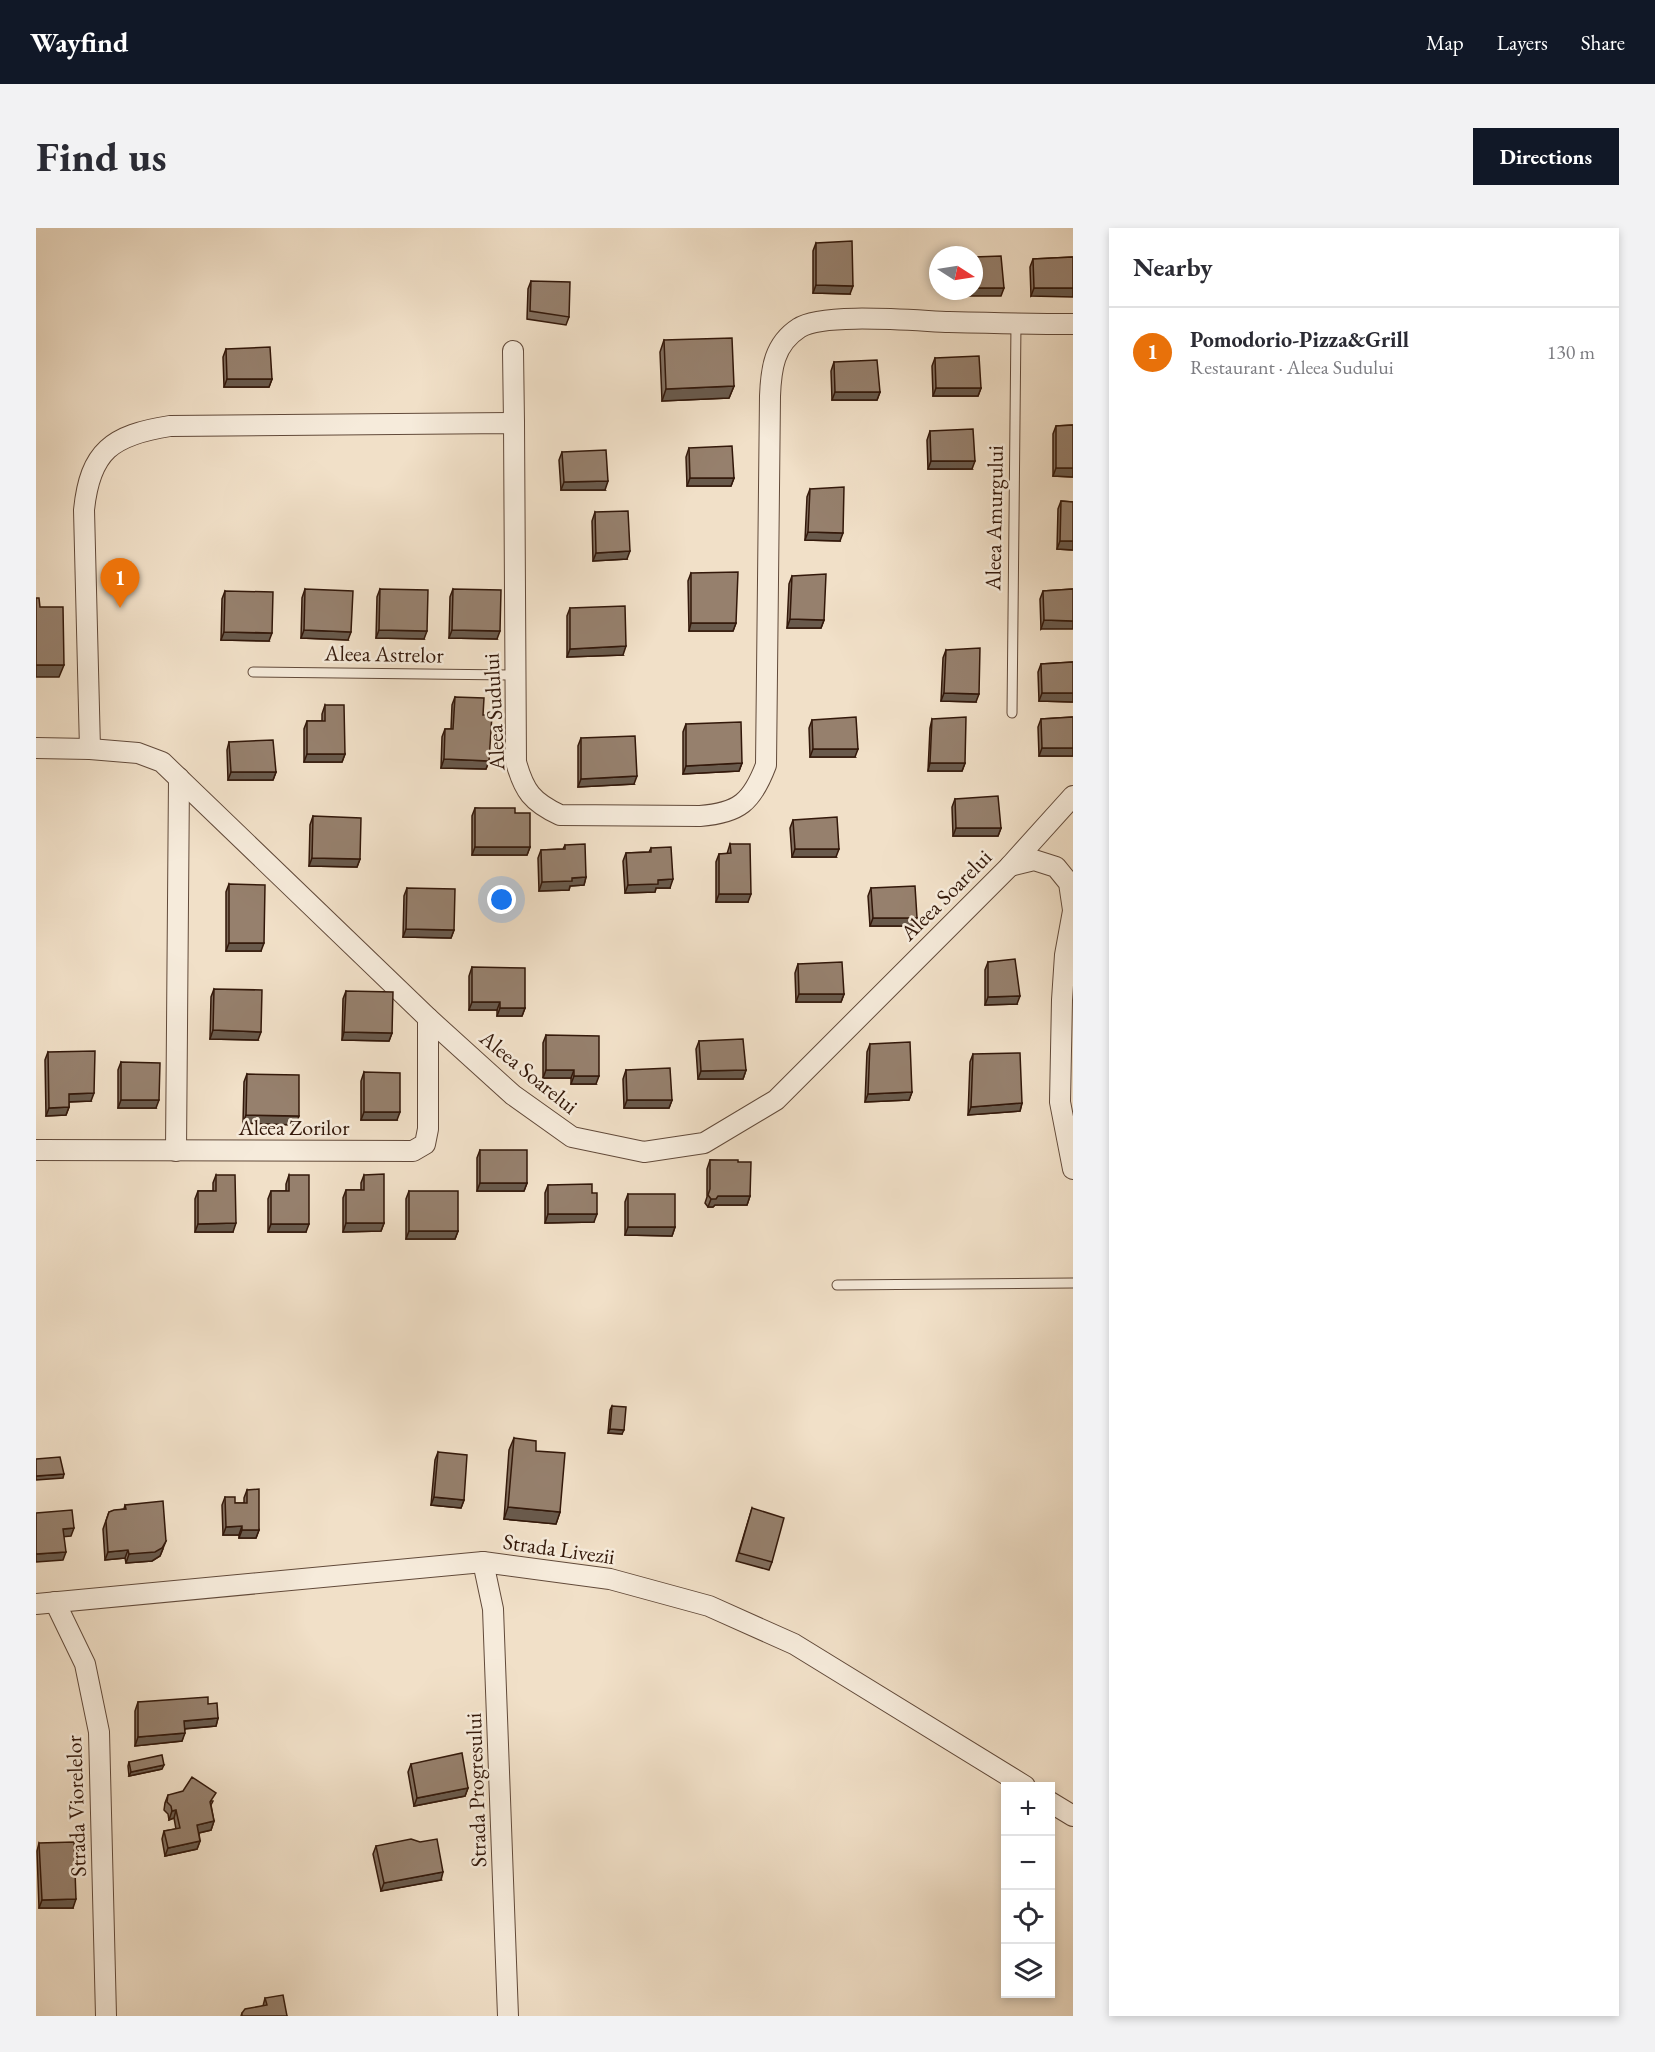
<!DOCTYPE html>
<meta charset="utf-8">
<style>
:root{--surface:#fff;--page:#f2f2f3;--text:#2b2b33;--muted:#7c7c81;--line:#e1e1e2;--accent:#111827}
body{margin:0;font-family:"EB Garamond",serif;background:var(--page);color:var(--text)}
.controls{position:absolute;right:18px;bottom:18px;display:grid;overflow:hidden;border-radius:0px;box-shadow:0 3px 9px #0003}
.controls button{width:54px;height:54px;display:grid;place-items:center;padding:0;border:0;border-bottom:2px solid var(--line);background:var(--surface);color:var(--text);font:30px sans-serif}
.compass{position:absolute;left:893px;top:18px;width:54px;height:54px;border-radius:50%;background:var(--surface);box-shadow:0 3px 9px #0003;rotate:102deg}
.you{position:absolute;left:466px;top:672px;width:21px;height:21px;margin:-15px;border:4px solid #fff;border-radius:50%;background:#1a73e8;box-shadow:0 0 0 9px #1a73e833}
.badge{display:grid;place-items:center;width:39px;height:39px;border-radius:50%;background:var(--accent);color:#fff;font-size:20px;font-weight:700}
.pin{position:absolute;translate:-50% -50px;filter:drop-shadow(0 2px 3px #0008)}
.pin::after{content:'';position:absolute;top:32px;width:21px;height:18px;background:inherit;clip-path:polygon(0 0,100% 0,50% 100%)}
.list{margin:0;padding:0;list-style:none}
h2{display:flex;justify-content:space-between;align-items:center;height:78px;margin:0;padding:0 24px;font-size:26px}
h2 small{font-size:20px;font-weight:400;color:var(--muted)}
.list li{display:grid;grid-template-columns:39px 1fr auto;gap:18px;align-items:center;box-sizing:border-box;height:90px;padding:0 24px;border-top:2px solid var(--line)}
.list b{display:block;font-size:22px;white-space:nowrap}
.list p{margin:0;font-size:20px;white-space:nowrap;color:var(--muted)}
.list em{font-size:20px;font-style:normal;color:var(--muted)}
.icon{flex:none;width:33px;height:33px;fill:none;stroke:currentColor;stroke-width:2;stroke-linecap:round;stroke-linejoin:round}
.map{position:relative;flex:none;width:1037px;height:1788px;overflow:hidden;border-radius:0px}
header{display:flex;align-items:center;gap:36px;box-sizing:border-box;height:84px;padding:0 30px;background:var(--accent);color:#fff}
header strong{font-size:28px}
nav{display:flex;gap:33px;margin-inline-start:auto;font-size:21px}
.intro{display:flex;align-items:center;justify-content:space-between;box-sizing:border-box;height:144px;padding:0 36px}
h1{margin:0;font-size:42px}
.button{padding:15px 27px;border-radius:0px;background:var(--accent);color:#fff;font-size:21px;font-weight:700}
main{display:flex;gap:36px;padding:0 36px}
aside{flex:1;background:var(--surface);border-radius:0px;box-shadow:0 3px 9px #0003}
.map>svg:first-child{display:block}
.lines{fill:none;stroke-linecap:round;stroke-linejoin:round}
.lane-casing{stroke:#624a3a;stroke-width:11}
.street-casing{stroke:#624a3a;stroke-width:22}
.lane{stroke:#f6ebdb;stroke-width:9}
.street{stroke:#f6ebdb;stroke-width:20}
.wall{fill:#816e5e;stroke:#33180a;stroke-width:1.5}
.shaded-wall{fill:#695a4c;stroke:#33180a;stroke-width:1.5}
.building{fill:#96806d;stroke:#33180a;stroke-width:1.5}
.labels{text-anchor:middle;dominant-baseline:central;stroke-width:5;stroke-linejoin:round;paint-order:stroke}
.street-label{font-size:22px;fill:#33180a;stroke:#f6ebdb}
</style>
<header>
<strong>Wayfind</strong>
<nav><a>Map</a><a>Layers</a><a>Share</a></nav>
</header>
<div class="intro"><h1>Find us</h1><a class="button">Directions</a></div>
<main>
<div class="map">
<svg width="1037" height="1788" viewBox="0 0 1037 1788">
<rect width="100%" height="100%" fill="#f1e0c8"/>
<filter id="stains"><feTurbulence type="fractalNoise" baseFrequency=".00333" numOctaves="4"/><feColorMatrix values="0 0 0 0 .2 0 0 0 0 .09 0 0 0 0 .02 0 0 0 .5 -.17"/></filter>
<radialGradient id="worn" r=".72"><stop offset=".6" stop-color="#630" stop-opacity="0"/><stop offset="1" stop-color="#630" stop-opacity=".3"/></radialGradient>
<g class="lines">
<defs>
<g id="lane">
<path d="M217 444 479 447"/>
<path d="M976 485 980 96"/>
<path d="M801 1057 1037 1055"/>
</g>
<g id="street">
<path d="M477 123 478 195"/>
<path d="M0 520 54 521 102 525 126 534 392 790 477 867 536 909 608 924 668 915 740 872 973 639 1037 568"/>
<path d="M54 521 48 282C54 223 76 207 134 198L478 195 480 534C488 563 496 574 524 587L664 588C703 585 716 574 730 537L734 168C735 141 738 116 763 100 786 84 882 93 913 94 954 95 996 96 1037 96"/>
<path d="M974 638 998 632 1020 639 1033 655 1037 682"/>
<path d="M1037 683 1029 727 1026 772 1024 874 1037 941"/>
<path d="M0 922 377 923 389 916 392 901V790"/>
<path d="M140 923 143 550"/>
<path d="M447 1334 457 1381 472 1788"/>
<path d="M19 1374 49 1436 63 1504 70 1788"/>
<path d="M0 1376 447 1334 574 1351 673 1378 758 1416 989 1558"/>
<path d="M1014 1574 1037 1588"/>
</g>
</defs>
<use href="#lane" class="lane-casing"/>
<use href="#street" class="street-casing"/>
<use href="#lane" class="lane"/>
<use href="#street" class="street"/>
</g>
<g class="wall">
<path d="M780 15 814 66 777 65V23Z"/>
<path d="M1037 29 995 68 994 39 997 31Z"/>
<path d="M495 53 533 89 530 97 491 91 492 61Z"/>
<path d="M628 112 698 158 693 170 626 173 624 124Z"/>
<path d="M190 121 236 151 233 159H188L187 129Z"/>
<path d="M899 130 945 160 942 168H897L896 138Z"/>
<path d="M798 134 844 164 841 172H796L795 143Z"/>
<path d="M1037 197V249L1017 248V206L1020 198Z"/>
<path d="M894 203 936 241H892L891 212Z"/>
<path d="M653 220 698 250 695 258H651L650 229Z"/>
<path d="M526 224 569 262H525L523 232Z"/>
<path d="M774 261 804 313 769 312 771 269Z"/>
<path d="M1025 273 1037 274V322L1021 321 1022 281Z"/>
<path d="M559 284 591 331 557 333 556 293Z"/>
<path d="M655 345 700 395 697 403H653L652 353Z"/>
<path d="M756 348 788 392 785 400H751L753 356Z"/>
<path d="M269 361 312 412 265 410 266 370Z"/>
<path d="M344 361 388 411 340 410 341 369Z"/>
<path d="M417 361 461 411 413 410 414 369Z"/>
<path d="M1037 361 1005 401 1004 371 1007 363Z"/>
<path d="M189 363 233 413 185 412 186 371Z"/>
<path d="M534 380 587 427 531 429V388Z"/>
<path d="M910 422 940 474 905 473 907 430Z"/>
<path d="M1037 434V474L1003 473 1002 444 1005 436Z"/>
<path d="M419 469 447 487 453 533 450 541 405 540 406 509 409 501H415L416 477Z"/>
<path d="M289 477 309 526 306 534H268V501L271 493H286V486Z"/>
<path d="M1037 489V528H1003L1002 499 1005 491Z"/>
<path d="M896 491 929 535 926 543H892L894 500Z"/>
<path d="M776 492 819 529H774L773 500Z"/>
<path d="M650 496 706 535 703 543 647 546V504Z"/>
<path d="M545 510 598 556 542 559V518Z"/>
<path d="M193 514 240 544 237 552H192L191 522Z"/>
<path d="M919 571 965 600 962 608H917L916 579Z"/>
<path d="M439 580 479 585 494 619 491 627H436V588Z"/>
<path d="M277 588 324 631 321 639 273 638 274 597Z"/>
<path d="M757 592 800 629H756L754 600Z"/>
<path d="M694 616 712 674H680V634L683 626H691Z"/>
<path d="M529 617 550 649 548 657 534 658 533 662 503 663 502 630 505 622 527 621Z"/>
<path d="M615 620 634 660H620L619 664 589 665 587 633 590 625 613 624Z"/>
<path d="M193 656 225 723H190V664Z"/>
<path d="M371 660 418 702 415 710 367 709 368 668Z"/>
<path d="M835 660 881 690 878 698H834L832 668Z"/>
<path d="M952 734 981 776 949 777V742Z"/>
<path d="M762 736 808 766 805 774H760L759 745Z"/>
<path d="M436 739 489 780 486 788H461V782H433V748Z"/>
<path d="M178 761 222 812 174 811 175 769Z"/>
<path d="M310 763 356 805 353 813 306 812 307 771Z"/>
<path d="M510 807 560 856H535V850H507V815Z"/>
<path d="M663 813 710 842 707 851H662L660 821Z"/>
<path d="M834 816 876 864 873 872 829 874 831 824Z"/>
<path d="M12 824 55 873 33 874V879L30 887 10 888 9 832Z"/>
<path d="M937 826 986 875 984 883 932 887 934 834Z"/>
<path d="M85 834 120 880H82V842Z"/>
<path d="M590 842 636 872 633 880H588L587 851Z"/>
<path d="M328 844 361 892H325V853Z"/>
<path d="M211 846 260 897 207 895 208 854Z"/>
<path d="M444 922 491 955 488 963H441V930Z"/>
<path d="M674 932 702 934 714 968 711 977H679L677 979H672L669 975 671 969V941Z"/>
<path d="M180 947 197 1004H159V971L162 963H177V955Z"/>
<path d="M253 947 270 1004H232V971L235 963H250V956Z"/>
<path d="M328 947 348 995 345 1003 307 1004V970L310 962H325V955Z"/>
<path d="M512 957 556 965 558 994 509 995V965Z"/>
<path d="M373 963 422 1003 419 1011H370V971Z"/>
<path d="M592 966 639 999 636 1008 589 1007V974Z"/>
<path d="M576 1178 586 1206 572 1205 574 1182Z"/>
<path d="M478 1210 524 1284 520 1296 468 1291 473 1222Z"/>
<path d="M402 1224 428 1272 425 1280 395 1277 399 1232Z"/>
<path d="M211 1262 223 1302 220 1310H203V1307H187L186 1277 189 1269 199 1275H208V1270Z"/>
<path d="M89 1277 127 1321 124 1328 116 1333 90 1335 89 1330 69 1332 67 1301 73 1284 88 1281Z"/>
<path d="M716 1280 736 1334 733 1342 700 1333Z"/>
<path d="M102 1474 172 1476 182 1490 180 1498 149 1501 146 1513 99 1518V1483Z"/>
<path d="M93 1534 126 1541 93 1548 92 1538Z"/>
<path d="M375 1536 432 1560 429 1568 378 1578 372 1544Z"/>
<path d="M132 1567 177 1573 175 1577 178 1593 175 1602 163 1605 164 1613 161 1621 129 1628 126 1611 128 1603 140 1601 138 1590 133 1592 132 1586 128 1582 129 1575Z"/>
<path d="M3 1615 37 1680H3L1 1623Z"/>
<path d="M340 1618 405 1652 345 1663 337 1626Z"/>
<path d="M229 1770 251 1788H205L206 1785 227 1778Z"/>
</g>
<g class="shaded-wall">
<path d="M780 57 817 58 814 66 777 65Z"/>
<path d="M938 60H968L965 68H920L922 63H938Z"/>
<path d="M998 60H1037V69L995 68Z"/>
<path d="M191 151H236L233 159H188Z"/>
<path d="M698 158 693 170 626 173 630 161Z"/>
<path d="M900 160H945L942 168H897Z"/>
<path d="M799 164H844L841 172H796Z"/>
<path d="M895 233H939L936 241H892Z"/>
<path d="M1020 240H1037V249L1017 248Z"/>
<path d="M654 250H698L695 258H651Z"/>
<path d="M572 253 569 262H525L528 254Z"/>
<path d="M772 304 807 305 804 313 769 312Z"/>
<path d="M1024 313H1037V322L1021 321Z"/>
<path d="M594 323 591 331 557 333 560 325Z"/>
<path d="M754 391 788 392 785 400H751Z"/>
<path d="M1008 392 1037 393V401H1005Z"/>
<path d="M655 395H700L697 403H653Z"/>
<path d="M268 402 315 404 312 412 265 410Z"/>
<path d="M343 402 391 403 388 411 340 410Z"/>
<path d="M416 402 464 403 461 411 413 410Z"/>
<path d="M188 404 236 405 233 413 185 412Z"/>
<path d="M590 418 587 427 531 429 534 421Z"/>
<path d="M0 437H28L23 449H0Z"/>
<path d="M908 465 943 466 940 474 905 473Z"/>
<path d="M1006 465H1037V474L1003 473Z"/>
<path d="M1006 520H1037V528H1003Z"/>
<path d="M777 521H822L819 529H774Z"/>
<path d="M271 526H309L306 534H268Z"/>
<path d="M408 531 453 533 450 541 405 540Z"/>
<path d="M706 535 703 543 647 546 650 538Z"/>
<path d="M894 535H929L926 543H892Z"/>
<path d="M195 544H240L237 552H192Z"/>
<path d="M601 548 598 556 542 559 545 551Z"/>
<path d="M920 600H965L962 608H917Z"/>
<path d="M439 619H494L491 627H436Z"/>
<path d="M759 621H803L800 629H756Z"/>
<path d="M276 630 324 631 321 639 273 638Z"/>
<path d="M550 649 548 657 534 658 533 662 503 663 506 654 536 650Z"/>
<path d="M637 651 634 660H620L619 664 589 665 592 657 622 652Z"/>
<path d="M683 666H715L712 674H680Z"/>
<path d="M837 690H881L878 698H834Z"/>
<path d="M370 701 418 702 415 710 367 709Z"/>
<path d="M193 715H228L225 723H190Z"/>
<path d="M763 766H808L805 774H760Z"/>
<path d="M984 768 981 776 949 777 952 769Z"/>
<path d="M436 774H464L461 782H433Z"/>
<path d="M464 780H489L486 788H461Z"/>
<path d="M177 802 225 804 222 812 174 811Z"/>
<path d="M308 804 356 805 353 813 306 812Z"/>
<path d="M510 842H538L535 850H507Z"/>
<path d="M710 842 707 851H662L665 843Z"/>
<path d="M538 848H563L560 856H535Z"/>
<path d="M876 864 873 872 829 874 832 866Z"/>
<path d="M58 865 55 873 30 874 33 866Z"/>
<path d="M85 872H123L120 880H82Z"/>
<path d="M591 872H636L633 880H588Z"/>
<path d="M986 875 984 883 932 887 935 879Z"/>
<path d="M33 879 30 887 10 888 13 880Z"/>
<path d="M328 884H364L361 892H325Z"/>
<path d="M210 887 263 888 260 897 207 895Z"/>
<path d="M444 955H491L488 963H441Z"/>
<path d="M682 968H714L711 977H679L677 979H672L675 971Z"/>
<path d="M512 986H561L558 994 509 995Z"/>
<path d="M200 995 197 1004H159L162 996Z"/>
<path d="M310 995H348L345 1003 307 1004Z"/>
<path d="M235 996H273L270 1004H232Z"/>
<path d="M592 999H639L636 1008 589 1007Z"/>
<path d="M373 1003H422L419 1011H370Z"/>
<path d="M574 1201 588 1202 586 1206 572 1205Z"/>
<path d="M28 1246 27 1250 0 1252V1248Z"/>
<path d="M398 1269 428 1272 425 1280 395 1277Z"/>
<path d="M472 1279 524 1284 520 1296 468 1291Z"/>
<path d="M206 1298 203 1307H187L190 1299Z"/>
<path d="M38 1300 35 1308 25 1309 27 1301Z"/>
<path d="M206 1302H223L220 1310H203Z"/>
<path d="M130 1313 124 1328 116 1333 90 1335 93 1326Z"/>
<path d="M92 1322 89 1330 69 1332 72 1324Z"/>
<path d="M30 1324 27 1332 0 1334V1326Z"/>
<path d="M182 1490 180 1498 145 1501 148 1493Z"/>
<path d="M149 1505 146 1513 99 1518 102 1509Z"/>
<path d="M128 1537 126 1541 93 1548 95 1544Z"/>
<path d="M432 1560 429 1568 378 1578 381 1570Z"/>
<path d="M140 1582 138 1590 133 1592 136 1583Z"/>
<path d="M178 1593 175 1602 158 1606 161 1597Z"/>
<path d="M164 1613 161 1621 129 1628 132 1620Z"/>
<path d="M407 1644 405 1652 345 1663 348 1655Z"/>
<path d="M40 1671 37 1680H3L6 1672Z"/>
</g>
<g class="building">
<path d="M816 13 817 58 780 57V15Z"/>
<path d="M965 28 968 60H938V29Z"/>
<path d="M1037 29V60H998L997 31Z"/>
<path d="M495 53 534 54 533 89 494 83Z"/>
<path d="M696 110 698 158 630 161 628 112Z"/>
<path d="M234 119 236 151H191L190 121Z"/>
<path d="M943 128 945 160H900L899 130Z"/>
<path d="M841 132 844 164H799L798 134Z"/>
<path d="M1037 197V240H1020V198Z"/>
<path d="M937 201 939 233H895L894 203Z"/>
<path d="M696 218 698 250H654L653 220Z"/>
<path d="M570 222 572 253 528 254 526 224Z"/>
<path d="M808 259 807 305 772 304 774 261Z"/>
<path d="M1025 273 1037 274V313H1024Z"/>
<path d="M592 283 594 323 560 325 559 284Z"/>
<path d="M702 344 700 395H655V345Z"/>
<path d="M790 346 788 392 754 391 756 348Z"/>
<path d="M269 361 317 363 315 404 268 402Z"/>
<path d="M344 361 392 362 391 403 343 402Z"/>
<path d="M417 361 465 362 464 403 416 402Z"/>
<path d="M1037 361V393L1008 392 1007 363Z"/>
<path d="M189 363 237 364 236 405 188 404Z"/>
<path d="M0 370H3L4 379H27L28 437H0Z"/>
<path d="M589 378 590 418 534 421V380Z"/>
<path d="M944 420 943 466 908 465 910 422Z"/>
<path d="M1037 434V465H1006L1005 436Z"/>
<path d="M419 469 448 470 447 487H456L453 533 408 531 409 501H417Z"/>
<path d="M289 477H308L309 526H271V493H289Z"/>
<path d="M820 489 822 521H777L776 492Z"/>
<path d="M930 489 929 535H894L896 491Z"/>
<path d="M1037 489V520H1006L1005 491Z"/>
<path d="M705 494 706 535 650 538V496Z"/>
<path d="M599 508 601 548 545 551V510Z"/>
<path d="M237 512 240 544H195L193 514Z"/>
<path d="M962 568 965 600H920L919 571Z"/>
<path d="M439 580H479V585H494V619H439Z"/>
<path d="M277 588 325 590 324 631 276 630Z"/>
<path d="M801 589 803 621H759L757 592Z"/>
<path d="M549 616 550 649 536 650V653L506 654 505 622 529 621V617Z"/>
<path d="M694 616H714L715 666H683V626L695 625Z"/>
<path d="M635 619 637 651 622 652V656L592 657 590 625 615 624V620Z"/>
<path d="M193 656 229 657 228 715H193Z"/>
<path d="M879 658 881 690H837L835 660Z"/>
<path d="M371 660 419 661 418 702 370 701Z"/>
<path d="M979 731 984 768 952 769V734Z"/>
<path d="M806 734 808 766H763L762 736Z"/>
<path d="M436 739 489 740V780H464V774H436Z"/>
<path d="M178 761 226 762 225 804 177 802Z"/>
<path d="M310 763 357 764 356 805 308 804Z"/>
<path d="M510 807 563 808V848H538V842H510Z"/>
<path d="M707 811 710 842 665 843 663 813Z"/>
<path d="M874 814 876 864 832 866 834 816Z"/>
<path d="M59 823 58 865 33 866V879L13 880 12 824Z"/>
<path d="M984 825 986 875 935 879 937 826Z"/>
<path d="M85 834 124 835 123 872H85Z"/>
<path d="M634 840 636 872H591L590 842Z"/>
<path d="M328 844 364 845V884H328Z"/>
<path d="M211 846 263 847V888L210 887Z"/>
<rect x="444" y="922" width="47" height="33"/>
<path d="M674 932H702V934H715L714 968H682L680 971H675L672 967 674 961Z"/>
<path d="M348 946V995H310V962H328V947Z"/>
<path d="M180 947H199L200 995 162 996V963H180Z"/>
<path d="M253 947H273V996H235V963H253Z"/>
<path d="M556 956V965H561V986H512V957Z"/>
<rect x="373" y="963" width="49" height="40"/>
<rect x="592" y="966" width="47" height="33"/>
<path d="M576 1178 590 1179 588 1202 574 1201Z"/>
<path d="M478 1210 500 1213V1223L529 1225 524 1284 472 1279Z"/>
<path d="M402 1224 431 1227 428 1272 398 1269Z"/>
<path d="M24 1229 28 1246 0 1248V1231Z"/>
<path d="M223 1261V1302H206V1298L190 1299 189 1269H199V1275H211V1262Z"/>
<path d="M127 1273 130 1313 126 1320 119 1324 93 1326 92 1322 72 1324 70 1293 73 1284 78 1282 90 1281 89 1277Z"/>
<path d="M716 1280 748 1290 736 1334 703 1325Z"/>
<path d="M36 1282 38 1300 27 1301 30 1324 0 1326V1285Z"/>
<path d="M172 1469V1476L181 1475 182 1490 148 1493 149 1505 102 1509V1474Z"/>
<path d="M426 1525 432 1560 381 1570 375 1536Z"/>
<path d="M126 1527 128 1537 95 1544 93 1534Z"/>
<path d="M156 1549 180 1565 174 1574 178 1593 161 1597 164 1613 132 1620 128 1603 144 1600 140 1582 136 1583 135 1578 131 1574 132 1567 147 1563Z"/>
<path d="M375 1611 384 1614 401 1611 407 1644 348 1655 340 1618Z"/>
<path d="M38 1614 40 1671 6 1672 3 1615Z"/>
<path d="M247 1767 251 1788H206V1785L209 1781 231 1777 229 1770Z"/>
</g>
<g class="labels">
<g class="street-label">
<text transform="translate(958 290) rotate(-89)">Aleea Amurgului</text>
<text transform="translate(348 426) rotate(1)">Aleea Astrelor</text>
<text transform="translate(458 484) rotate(-93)">Aleea Sudului</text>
<text transform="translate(910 667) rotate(-45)">Aleea Soarelui</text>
<text transform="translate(493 844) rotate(39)">Aleea Soarelui</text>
<text x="258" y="899">Aleea Zorilor</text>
<text transform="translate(523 1321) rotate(8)">Strada Livezii</text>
<text transform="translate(440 1562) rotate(-92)">Strada Progresului</text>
<text transform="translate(40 1578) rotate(-92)">Strada Viorelelor</text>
</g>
</g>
<rect width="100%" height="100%" filter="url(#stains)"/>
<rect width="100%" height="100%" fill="url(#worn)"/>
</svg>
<div class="controls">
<button>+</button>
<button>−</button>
<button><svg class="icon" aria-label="locate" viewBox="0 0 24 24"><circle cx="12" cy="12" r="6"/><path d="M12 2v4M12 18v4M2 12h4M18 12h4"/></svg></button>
<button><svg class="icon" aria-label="layers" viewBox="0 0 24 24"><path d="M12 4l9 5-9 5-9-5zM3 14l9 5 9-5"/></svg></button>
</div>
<svg class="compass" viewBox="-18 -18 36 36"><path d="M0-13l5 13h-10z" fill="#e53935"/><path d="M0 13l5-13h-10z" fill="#7c7c81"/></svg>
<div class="you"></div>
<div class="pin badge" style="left:84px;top:380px;background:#e8710a">1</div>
</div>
<aside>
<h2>Nearby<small></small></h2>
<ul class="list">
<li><span class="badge" style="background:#e8710a">1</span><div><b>Pomodorio-Pizza&amp;Grill</b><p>Restaurant · Aleea Sudului</p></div><em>130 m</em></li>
</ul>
</aside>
</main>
